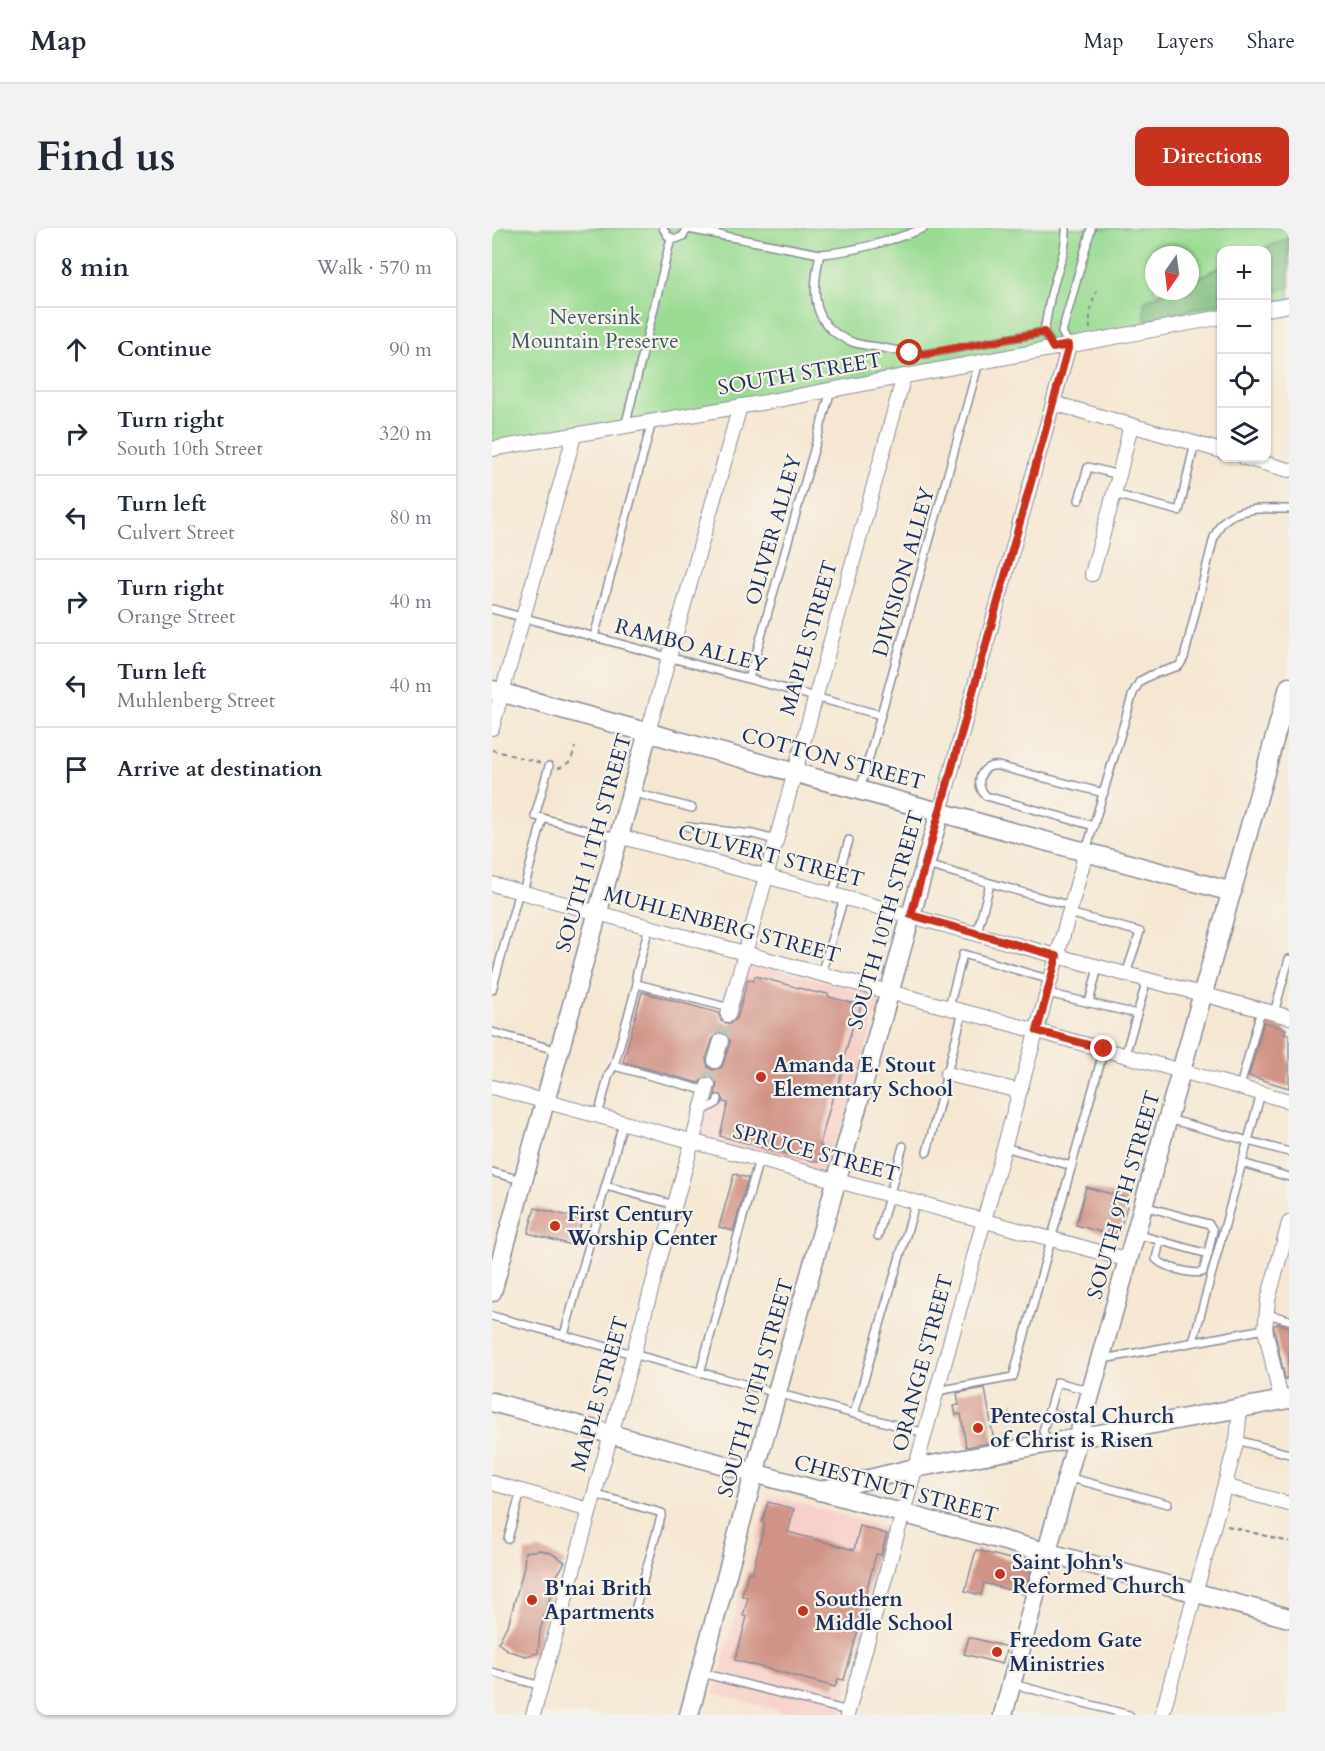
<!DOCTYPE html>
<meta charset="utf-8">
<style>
:root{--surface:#fff;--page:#f2f2f3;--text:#1f2937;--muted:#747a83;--line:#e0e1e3;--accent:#c8321e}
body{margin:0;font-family:Cardo,serif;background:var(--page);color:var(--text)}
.controls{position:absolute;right:18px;top:18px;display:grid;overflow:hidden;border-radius:12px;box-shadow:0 2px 4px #0004}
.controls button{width:54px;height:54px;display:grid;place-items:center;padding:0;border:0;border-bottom:2px solid var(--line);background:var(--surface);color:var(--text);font:30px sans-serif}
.compass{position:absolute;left:653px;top:18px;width:54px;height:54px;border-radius:50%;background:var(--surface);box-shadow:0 2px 4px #0004;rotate:194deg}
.stop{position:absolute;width:18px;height:18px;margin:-14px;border:4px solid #c8321e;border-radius:50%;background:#fff}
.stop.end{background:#c8321e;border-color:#fff;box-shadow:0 2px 6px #0008}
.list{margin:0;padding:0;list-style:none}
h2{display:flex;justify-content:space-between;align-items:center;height:78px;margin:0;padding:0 24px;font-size:26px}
h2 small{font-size:20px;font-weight:400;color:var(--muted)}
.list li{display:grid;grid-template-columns:39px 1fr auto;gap:18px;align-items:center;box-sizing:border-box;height:84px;padding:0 24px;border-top:2px solid var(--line)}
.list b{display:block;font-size:22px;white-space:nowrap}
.list p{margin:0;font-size:20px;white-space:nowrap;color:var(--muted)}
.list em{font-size:20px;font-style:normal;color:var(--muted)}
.icon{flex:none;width:33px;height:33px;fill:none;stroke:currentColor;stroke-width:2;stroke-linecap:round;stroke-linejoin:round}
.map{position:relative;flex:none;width:797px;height:1487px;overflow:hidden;border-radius:12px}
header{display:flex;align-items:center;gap:36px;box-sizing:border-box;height:84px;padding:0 30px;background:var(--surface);border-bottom:2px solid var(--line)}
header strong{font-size:28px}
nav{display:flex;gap:33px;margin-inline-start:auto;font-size:21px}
.intro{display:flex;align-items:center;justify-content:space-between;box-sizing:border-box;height:144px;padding:0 36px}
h1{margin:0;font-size:42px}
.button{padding:15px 27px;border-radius:12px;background:var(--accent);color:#fff;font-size:21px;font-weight:700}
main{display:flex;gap:36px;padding:0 36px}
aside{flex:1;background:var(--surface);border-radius:12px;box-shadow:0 2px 4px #0004}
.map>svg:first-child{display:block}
.built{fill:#f7d0c9}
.green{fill:#99db92;stroke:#5a8578;stroke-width:1.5;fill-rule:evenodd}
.forest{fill:#7abb7c;stroke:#4a756d;stroke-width:1.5}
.building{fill:#d19386;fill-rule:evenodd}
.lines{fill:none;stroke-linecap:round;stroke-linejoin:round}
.street-tunnel{stroke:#cac2bc;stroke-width:14;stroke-dasharray:14 7;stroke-linecap:butt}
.lane-casing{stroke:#888b98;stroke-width:10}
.street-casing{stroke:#888b98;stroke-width:16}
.secondary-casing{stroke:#888b98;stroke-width:21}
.path{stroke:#888b98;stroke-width:2;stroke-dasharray:4.5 4.5;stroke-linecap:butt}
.lane{stroke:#fff;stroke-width:7}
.street{stroke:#fff;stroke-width:14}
.secondary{stroke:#fff;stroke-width:18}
.route{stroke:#c8321e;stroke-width:8}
.poi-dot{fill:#c8321e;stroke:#f7f3e8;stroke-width:2}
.labels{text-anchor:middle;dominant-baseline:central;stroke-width:4.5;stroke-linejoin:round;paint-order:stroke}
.park-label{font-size:21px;fill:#3a5a6b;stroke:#f7f3e8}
.street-label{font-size:21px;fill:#1b2f5e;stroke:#f7f3e8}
.poi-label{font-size:21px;font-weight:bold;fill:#1b2f5e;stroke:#f7f3e8;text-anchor:start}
</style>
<header>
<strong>Map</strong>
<nav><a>Map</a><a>Layers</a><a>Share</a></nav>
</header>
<div class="intro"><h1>Find us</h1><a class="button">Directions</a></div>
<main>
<aside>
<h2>8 min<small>Walk · 570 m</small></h2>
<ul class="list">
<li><svg class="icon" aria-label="ahead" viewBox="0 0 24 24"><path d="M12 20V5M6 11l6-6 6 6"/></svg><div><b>Continue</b></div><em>90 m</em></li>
<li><svg class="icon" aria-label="right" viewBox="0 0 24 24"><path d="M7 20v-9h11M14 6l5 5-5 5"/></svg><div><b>Turn right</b><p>South 10th Street</p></div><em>320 m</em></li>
<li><svg class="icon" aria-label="left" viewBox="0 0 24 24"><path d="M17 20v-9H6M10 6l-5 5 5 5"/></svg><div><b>Turn left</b><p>Culvert Street</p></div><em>80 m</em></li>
<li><svg class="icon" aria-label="right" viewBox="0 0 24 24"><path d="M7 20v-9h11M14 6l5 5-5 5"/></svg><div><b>Turn right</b><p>Orange Street</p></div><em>40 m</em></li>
<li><svg class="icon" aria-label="left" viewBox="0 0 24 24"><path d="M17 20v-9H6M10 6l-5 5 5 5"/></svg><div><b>Turn left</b><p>Muhlenberg Street</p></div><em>40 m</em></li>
<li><svg class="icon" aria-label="arrive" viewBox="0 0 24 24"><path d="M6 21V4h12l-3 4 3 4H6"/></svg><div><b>Arrive at destination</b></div></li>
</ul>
</aside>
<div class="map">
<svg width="797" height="1487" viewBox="0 0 797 1487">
<rect width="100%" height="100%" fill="#f7f3e8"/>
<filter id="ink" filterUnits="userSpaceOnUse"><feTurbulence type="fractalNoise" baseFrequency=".0167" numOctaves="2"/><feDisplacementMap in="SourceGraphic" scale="12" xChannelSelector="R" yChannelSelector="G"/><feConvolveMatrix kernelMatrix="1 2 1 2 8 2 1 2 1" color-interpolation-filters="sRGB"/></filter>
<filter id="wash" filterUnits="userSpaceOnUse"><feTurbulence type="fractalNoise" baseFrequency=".008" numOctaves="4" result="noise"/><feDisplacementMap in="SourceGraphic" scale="24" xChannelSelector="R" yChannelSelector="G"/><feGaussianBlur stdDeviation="1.35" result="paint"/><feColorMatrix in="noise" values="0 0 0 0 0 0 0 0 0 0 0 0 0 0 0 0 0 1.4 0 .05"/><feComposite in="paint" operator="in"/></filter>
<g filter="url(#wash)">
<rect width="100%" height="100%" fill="#f6e7d3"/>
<g class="built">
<path d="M256 733 388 768 339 950 204 914 218 861 126 836 147 758 242 784Z"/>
<path d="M276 1267 400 1301 348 1487H302L222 1465Z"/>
</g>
<path class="green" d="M0 0H797V77L775 81 774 22H730L729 89 0 221ZM662 27H698V63H662Z"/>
<g class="forest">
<path d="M797 10V59L775 65 774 22H768Z"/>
<path d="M729 39V75L653 93 652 73 675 63H698V53Z"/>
</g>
<g id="blocks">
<g class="building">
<path d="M263 748 325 765 326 764 336 766 337 769 369 777 365 792H363L361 797 348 844H350L347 854 344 865 342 864 329 912 328 918H330L326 934 228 908 236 875 231 874V870L229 867H223L225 855 219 849H213L207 855 131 834 150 764 227 785 229 793 238 796 245 790 256 751 261 753ZM226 804 235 806 238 815 230 839 221 842 216 839 214 831 221 810Z"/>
<path d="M772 794 794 801 792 805 797 806V860L757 848Z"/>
<path d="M242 946 256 950 241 1003 227 999Z"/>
<path d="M594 959 637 971 626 1009 584 997Z"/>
<path d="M43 980 90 991 83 1018 36 1005Z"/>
<path d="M787 1096 797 1099V1150L793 1151 782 1100V1097Z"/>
<path d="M493 1160 502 1214 474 1219 469 1186 464 1187 462 1178 467 1177 465 1165Z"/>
<path d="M276 1274 302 1281 296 1304 362 1322 368 1298 395 1306 389 1327 384 1326 371 1376 375 1377 369 1400 367 1399 352 1452 346 1451 343 1459 243 1432 255 1389 251 1388 256 1370 250 1368 256 1344 260 1345 273 1296 270 1295Z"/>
<path d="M48 1322 59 1325 73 1334 64 1349 48 1403 46 1425 34 1428 17 1423 6 1415 17 1394 32 1339 33 1324Z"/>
<path d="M484 1322 540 1337 532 1366 492 1355 489 1367 473 1363Z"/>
<path d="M477 1409 515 1419 510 1436 472 1426Z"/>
</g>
</g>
</g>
<g filter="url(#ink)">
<use href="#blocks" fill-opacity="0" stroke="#888b98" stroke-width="1.5"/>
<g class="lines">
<g class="street-tunnel">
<path d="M229 813 236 787"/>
<path d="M216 857 223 833"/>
</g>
<defs>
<g id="lane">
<path d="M171 0 176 8 184 11 191 8 196 0"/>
<path d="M196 1 328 26C360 24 403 12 432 0"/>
<path d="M328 26C319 65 319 100 363 115 370 117 379 118 386 119 402 122 417 125 433 126L552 104 561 120"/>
<path d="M552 104C554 93 556 82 558 71 563 47 575 24 574 0"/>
<path d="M577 117 570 104 599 1"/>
<path d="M133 199 179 10"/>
<path d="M622 266 687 283 703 215"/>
<path d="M587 272 596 239 627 247"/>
<path d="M0 381 389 487"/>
<path d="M102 409 160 194"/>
<path d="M257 451 339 162"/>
<path d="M57 538 43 588 108 606 127 608"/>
<path d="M368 562 487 134"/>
<path d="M139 564 200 580"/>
<path d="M602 598 494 568C482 556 488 536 506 538L612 565"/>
<path d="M196 599 261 606 283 612"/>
<path d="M594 623 641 465 648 453 659 447 687 438 692 430 722 309C725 304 727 297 732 293 747 278 777 281 797 281"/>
<path d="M435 637 579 678"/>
<path d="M31 664 51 590"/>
<path d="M340 667 357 612"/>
<path d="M577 685 648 704 634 746"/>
<path d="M483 705 486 701 498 656"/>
<path d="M329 746 352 670"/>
<path d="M145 756 238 780"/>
<path d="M0 762 27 663"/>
<path d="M555 765 645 786"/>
<path d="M597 775 606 739"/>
<path d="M457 779 471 726 559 752"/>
<path d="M782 785 797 731"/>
<path d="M0 804 67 823"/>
<path d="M633 827 655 752"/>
<path d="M122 838 215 863"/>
<path d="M748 859 769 782"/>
<path d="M209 884 225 875 226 871"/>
<path d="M106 888 117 846 122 838 145 756 144 748 157 699"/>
<path d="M676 891 797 924"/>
<path d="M512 919 580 938"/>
<path d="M435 924 471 783"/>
<path d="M750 935 797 949"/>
<path d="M0 944 29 952"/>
<path d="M114 958 183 977"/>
<path d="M644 1006 716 1026 721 1002 717 996 652 978"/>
<path d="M386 1008 411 918"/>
<path d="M668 1013 664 1031C671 1039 701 1047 711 1044L716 1026"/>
<path d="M775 1086 797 1092"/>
<path d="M0 1088 433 1205"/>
<path d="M72 1107 131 895"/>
<path d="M701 1114 769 865"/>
<path d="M611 1131 773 1101"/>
<path d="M208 1145 267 931"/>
<path d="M445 1163 521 1149 612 821"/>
<path d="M557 1185 589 1193"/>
<path d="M362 1186 424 973"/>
<path d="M745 1212 797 1226"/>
<path d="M555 1213 551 1203 565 1154 599 1163"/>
<path d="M575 1249 676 1276"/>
<path d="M102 1266 170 1285 143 1382"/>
<path d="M16 1311 29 1263"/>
<path d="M0 1444 49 1458"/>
<path d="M210 1445 356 1483"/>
<path d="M521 1456 637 1487"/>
</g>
<g id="street">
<path d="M774 81 797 77"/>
<path d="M561 175 730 223"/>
<path d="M0 221 274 174 730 89"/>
<path d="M753 230 797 242"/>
<path d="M600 346 627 247 639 197"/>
<path d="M0 500 82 208"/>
<path d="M156 504 248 178"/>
<path d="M448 584 577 117"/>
<path d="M127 608 565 728 797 789"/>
<path d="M0 656 329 746 545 803 797 873"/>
<path d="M236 787 412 148"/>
<path d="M223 833 229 813"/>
<path d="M455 846 528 863"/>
<path d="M0 859 637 1032"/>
<path d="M789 1172 773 1101 776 1072 797 995"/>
<path d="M0 1255 98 1282"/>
<path d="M733 1258 797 1276"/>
<path d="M41 1487 216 857"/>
<path d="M355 1487 594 624"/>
<path d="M670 1487 745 1212 748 1180"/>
</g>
<g id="secondary">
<path d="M0 462 740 664"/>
<path d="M0 1064 156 504"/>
<path d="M0 1174 797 1390"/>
<path d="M327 1263 423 1240 797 1171"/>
<path d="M197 1487 262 1246 448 584"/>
<path d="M511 1487 575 1249 797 459"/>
</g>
</defs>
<use href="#lane" class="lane-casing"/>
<use href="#street" class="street-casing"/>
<use href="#secondary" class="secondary-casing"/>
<g class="path">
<path d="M598 101C597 89 599 75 605 63"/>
<path d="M0 522 49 535"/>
<path d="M66 540H68L79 533 83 519"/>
<path d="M735 1298 797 1314"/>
<path d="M736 1298 797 1314"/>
</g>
<use href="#lane" class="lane"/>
<use href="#street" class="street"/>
<use href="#secondary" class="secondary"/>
</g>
</g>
<g class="lines" filter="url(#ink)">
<path class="route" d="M418 125 433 126 552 104 561 120 577 117 419 687 565 728 545 803 612 821"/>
</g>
<g class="poi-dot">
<circle cx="269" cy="849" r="6"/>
<circle cx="63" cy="998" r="6"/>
<circle cx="486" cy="1200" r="6"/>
<circle cx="508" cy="1346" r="6"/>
<circle cx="40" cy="1372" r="6"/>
<circle cx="311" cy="1383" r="6"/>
<circle cx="505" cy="1424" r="6"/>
</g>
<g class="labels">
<g class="park-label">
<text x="103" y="89">Neversink<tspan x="103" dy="24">Mountain Preserve</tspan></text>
</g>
<g class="street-label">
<text transform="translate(308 146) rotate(-10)">SOUTH STREET</text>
<text transform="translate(282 302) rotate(-74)">OLIVER ALLEY</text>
<text transform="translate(412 344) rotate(-74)">DIVISION ALLEY</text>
<text transform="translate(317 410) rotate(-74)">MAPLE STREET</text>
<text transform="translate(199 418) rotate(15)">RAMBO ALLEY</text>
<text transform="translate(341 531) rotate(15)">COTTON STREET</text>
<text transform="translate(102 615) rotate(-74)">SOUTH 11TH STREET</text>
<text transform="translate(279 628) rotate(15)">CULVERT STREET</text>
<text transform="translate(394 692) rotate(-74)">SOUTH 10TH STREET</text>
<text transform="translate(230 697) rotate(15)">MUHLENBERG STREET</text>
<text transform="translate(324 925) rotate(15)">SPRUCE STREET</text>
<text transform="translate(632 967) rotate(-74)">SOUTH 9TH STREET</text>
<text transform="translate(431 1135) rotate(-75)">ORANGE STREET</text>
<text transform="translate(264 1160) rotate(-74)">SOUTH 10TH STREET</text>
<text transform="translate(108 1166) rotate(-74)">MAPLE STREET</text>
<text transform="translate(404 1261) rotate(15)">CHESTNUT STREET</text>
</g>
<g class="poi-label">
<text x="281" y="837">Amanda E. Stout<tspan x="281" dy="24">Elementary School</tspan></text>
<text x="75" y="986">First Century<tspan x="75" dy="24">Worship Center</tspan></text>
<text x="498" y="1188">Pentecostal Church<tspan x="498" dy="24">of Christ is Risen</tspan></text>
<text x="520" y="1334">Saint John's<tspan x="520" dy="24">Reformed Church</tspan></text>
<text x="52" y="1360">B'nai Brith<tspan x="52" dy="24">Apartments</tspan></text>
<text x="323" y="1371">Southern<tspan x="323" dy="24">Middle School</tspan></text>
<text x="517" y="1412">Freedom Gate<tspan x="517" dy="24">Ministries</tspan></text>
</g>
</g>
</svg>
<div class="controls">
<button>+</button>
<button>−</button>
<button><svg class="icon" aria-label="locate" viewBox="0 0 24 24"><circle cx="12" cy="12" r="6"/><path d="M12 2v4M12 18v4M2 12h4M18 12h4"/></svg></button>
<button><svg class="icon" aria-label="layers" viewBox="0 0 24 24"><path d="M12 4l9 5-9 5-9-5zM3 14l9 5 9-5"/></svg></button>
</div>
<svg class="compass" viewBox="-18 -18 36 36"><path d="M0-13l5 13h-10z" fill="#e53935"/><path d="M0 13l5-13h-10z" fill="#747a83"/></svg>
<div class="stop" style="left:418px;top:125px"></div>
<div class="stop end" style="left:612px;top:821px"></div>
</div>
</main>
